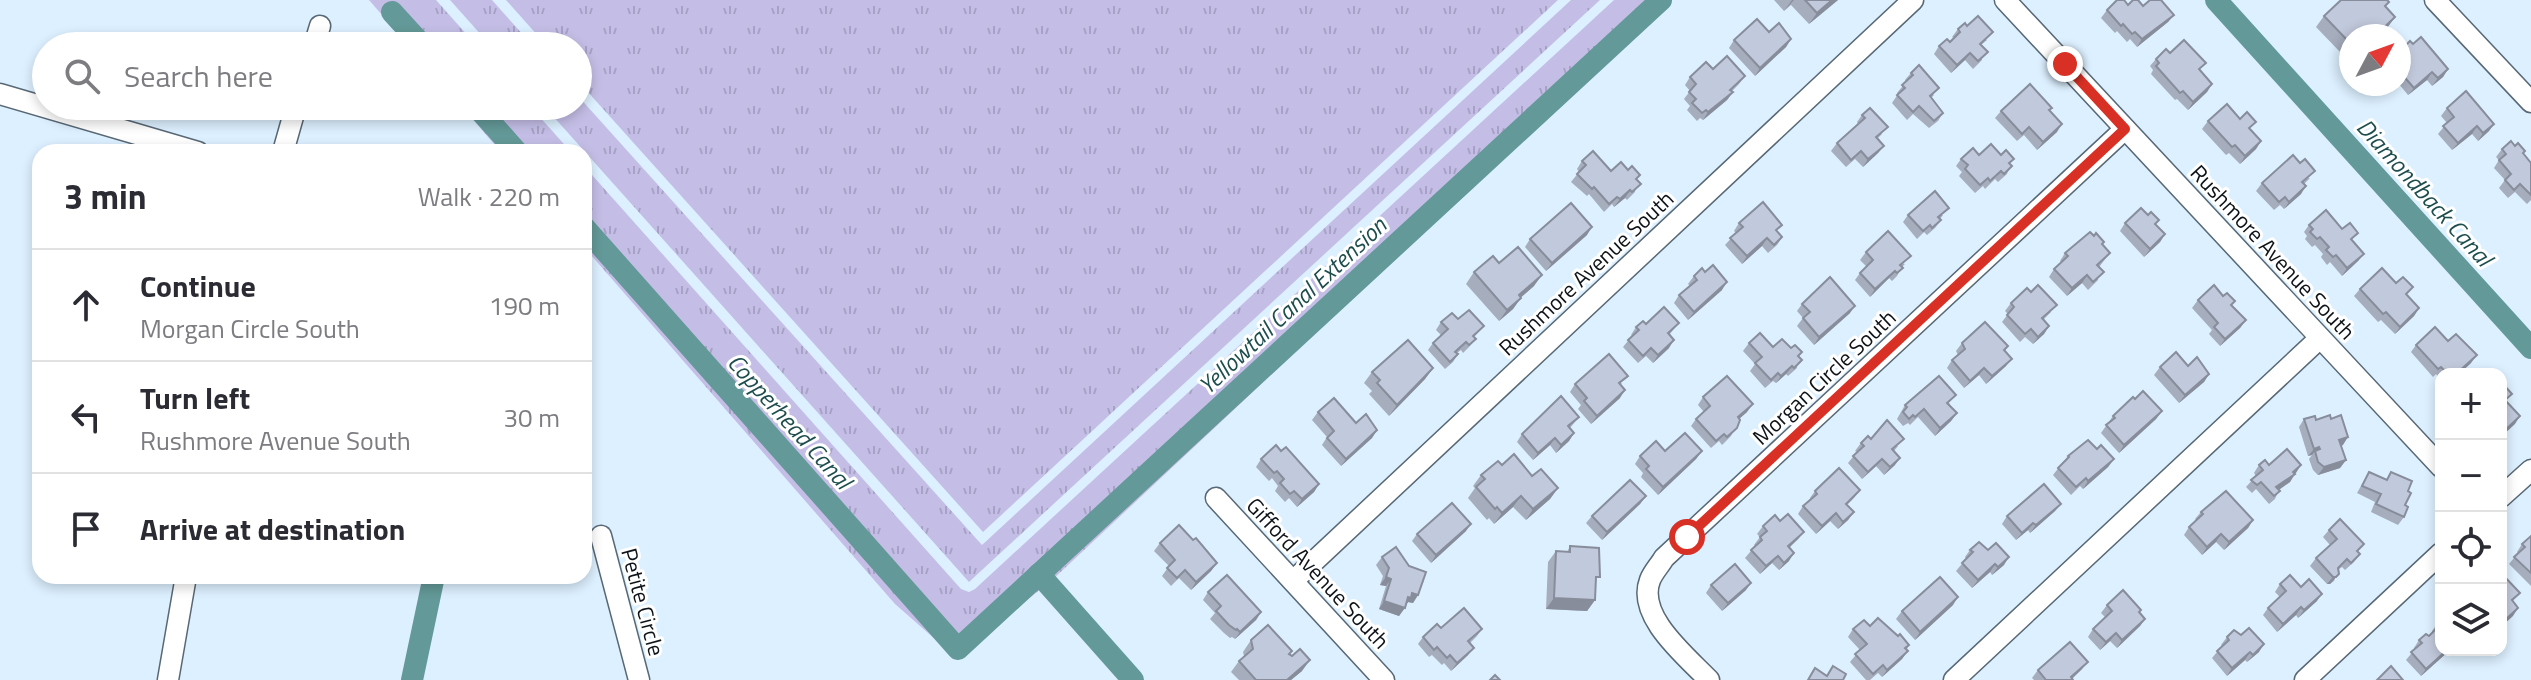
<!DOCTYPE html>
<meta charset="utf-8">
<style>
:root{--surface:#fff;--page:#f7f7f7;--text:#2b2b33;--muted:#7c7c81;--line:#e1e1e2}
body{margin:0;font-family:"Titillium Web",sans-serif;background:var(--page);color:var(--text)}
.controls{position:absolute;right:24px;bottom:24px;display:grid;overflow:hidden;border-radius:16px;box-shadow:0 4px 12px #0003}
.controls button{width:72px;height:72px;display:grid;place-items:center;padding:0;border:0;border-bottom:2px solid var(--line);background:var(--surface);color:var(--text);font:40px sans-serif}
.compass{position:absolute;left:2339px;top:24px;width:72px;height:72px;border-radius:50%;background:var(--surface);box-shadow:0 4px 12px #0003;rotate:49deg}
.stop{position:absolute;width:24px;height:24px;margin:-18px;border:6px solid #d93025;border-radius:50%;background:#fff}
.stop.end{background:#d93025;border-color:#fff;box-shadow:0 2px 8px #0008}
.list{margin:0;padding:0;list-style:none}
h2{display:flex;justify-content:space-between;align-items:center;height:104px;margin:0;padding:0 32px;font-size:34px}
h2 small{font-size:26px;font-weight:400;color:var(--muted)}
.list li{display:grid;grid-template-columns:52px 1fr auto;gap:24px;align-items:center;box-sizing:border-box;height:112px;padding:0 32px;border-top:2px solid var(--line)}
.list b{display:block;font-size:30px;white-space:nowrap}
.list p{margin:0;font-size:26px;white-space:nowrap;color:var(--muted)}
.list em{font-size:26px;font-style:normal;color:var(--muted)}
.icon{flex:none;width:44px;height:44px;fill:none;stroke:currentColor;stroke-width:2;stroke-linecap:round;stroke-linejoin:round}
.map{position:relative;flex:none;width:2531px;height:680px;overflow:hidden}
.search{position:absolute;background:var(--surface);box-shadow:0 4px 12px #0003;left:32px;top:32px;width:560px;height:88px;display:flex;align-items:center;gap:20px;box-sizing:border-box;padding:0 28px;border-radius:44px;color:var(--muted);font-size:30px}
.panel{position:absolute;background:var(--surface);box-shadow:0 4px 12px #0003;left:32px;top:144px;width:560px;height:440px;border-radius:24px}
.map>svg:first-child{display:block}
.grass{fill:url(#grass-tufts)}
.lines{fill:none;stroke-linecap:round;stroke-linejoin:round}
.canal{stroke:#639998;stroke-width:22}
.minor-casing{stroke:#586875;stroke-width:23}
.minor{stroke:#fff;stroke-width:20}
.wall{fill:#a6adbd}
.shaded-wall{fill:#878d9a}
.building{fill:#c1c9dc;stroke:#878d9a;stroke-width:2}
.route{stroke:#d93025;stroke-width:10}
.labels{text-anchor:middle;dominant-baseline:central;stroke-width:6;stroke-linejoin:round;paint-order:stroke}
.street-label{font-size:22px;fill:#0d1318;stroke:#fff}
.water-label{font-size:24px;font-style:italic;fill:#1d4d4d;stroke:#fff}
</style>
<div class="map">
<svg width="2531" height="680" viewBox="0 0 2531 680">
<defs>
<pattern id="grass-tufts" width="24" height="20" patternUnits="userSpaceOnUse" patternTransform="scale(2)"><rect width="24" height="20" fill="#c4bee6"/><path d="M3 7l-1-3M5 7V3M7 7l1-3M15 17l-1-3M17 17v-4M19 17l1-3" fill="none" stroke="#a7a2c5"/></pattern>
</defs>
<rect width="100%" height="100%" fill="#ddf0ff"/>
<g class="grass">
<path d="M369 0H436L477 46H409Z"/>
<path d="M450 0H492L533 46H491Z"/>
<path d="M506 0H1558L983 532 578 81V46H547Z"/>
<path d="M1571 0H1600L969 582 544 106H578V96L982 545Z"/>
<path d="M1614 0H1671L1050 582 974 641 963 643 948 644 936 640 895 604 584 247V166L961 589 969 592 975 589Z"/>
<path d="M461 106H530L571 152H501Z"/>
</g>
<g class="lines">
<g class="canal">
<path d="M2216 0 2531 348"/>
<path d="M392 12 423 46"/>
<path d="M476 106 517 152"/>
<path d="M584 227 958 649 1661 0"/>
<path d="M1039 574 1133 680"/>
<path d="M412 680 434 576"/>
</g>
<defs>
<g id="minor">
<path d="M2005 0 2441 467"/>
<path d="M2435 0 2531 102"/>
<path d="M314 46 320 26"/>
<path d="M0 94 198 152"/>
<path d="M283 152 296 106"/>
<path d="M2501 497 2531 470"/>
<path d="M1216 498 1384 680"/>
<path d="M601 536 639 680"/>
<path d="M1293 581 1913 0"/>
<path d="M168 680 186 576"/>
<path d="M1709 680C1686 656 1636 616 1650 580 1653 572 1660 565 1664 558L2125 129"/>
<path d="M1954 680 2320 338"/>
<path d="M2305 680 2441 553"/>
</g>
</defs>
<use href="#minor" class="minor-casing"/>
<use href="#minor" class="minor"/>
</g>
<g class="wall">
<path d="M1774 0H1838L1809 24 1791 5 1784 11Z"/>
<path d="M2128 5 2143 6 2174 15 2168 22 2137 47 2130 39 2127 42 2117 31 2115 33 2101 18 2107 10Z"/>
<path d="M2385 7 2395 17 2387 28 2379 36H2351V45L2342 54 2316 27 2324 16Z"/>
<path d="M1967 26 1987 40 1981 45 1982 60 1973 69 1965 60 1951 73 1934 54 1939 46 1950 42 1954 38 1952 37 1958 29Z"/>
<path d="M1769 32 1791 39 1786 47 1755 76 1729 48 1734 40Z"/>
<path d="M2399 44 2404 47 2413 44 2448 69 2443 77 2432 86 2427 80 2408 95 2399 84Z"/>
<path d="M2170 53 2200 71 2212 84 2207 92 2188 110 2177 99 2175 100 2151 74 2153 70 2150 66 2156 59Z"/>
<path d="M1713 69 1745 76 1739 84 1732 91 1733 92 1727 100 1703 120 1700 118 1697 121 1687 110 1690 106 1684 99 1690 91 1685 85 1690 77Z"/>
<path d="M1911 73 1934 95 1931 98 1943 113 1938 121 1929 128 1913 114 1907 120 1892 103 1898 94 1897 93 1906 82 1905 80Z"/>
<path d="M2447 108 2494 124 2489 131 2478 141 2472 134 2452 150 2438 134 2447 123 2441 116Z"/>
<path d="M2001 111H2050L2057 132 2037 150 2024 135 2017 141 1995 118Z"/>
<path d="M1862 115 1882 134 1878 138 1884 146 1878 153 1863 167 1855 159 1846 167 1831 151 1837 143 1858 124 1857 122Z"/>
<path d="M2208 121 2251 130 2261 141 2256 149 2240 164 2229 153 2226 155 2202 129Z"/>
<path d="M2502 149 2523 154 2531 163V200L2527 204 2515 192 2508 198 2499 188 2505 180 2494 168 2499 160 2496 157Z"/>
<path d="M1979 155 2010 164 2007 174 1998 182 1995 179 1985 189 1983 186 1975 193 1959 176 1962 172 1956 166 1961 159Z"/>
<path d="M1582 161 1637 180 1635 192 1627 200 1625 198 1614 207 1612 204 1604 212 1589 194 1587 196 1571 182 1579 172 1577 169Z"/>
<path d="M2310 178 2304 184 2301 194 2284 209 2280 205 2274 210 2256 191 2262 183Z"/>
<path d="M1908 215H1943L1940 219 1941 220 1935 228 1927 235 1924 232 1917 239 1903 222Z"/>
<path d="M1739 223 1777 232 1782 237 1777 245 1768 253 1762 246 1742 264 1725 245 1736 233 1734 231Z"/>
<path d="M2125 223 2156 225 2165 234 2160 242 2144 257 2120 231Z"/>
<path d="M2309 225 2353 241 2364 254 2358 261 2342 276 2330 262 2327 265 2321 257 2323 254 2315 245 2312 247 2305 239 2307 236 2304 232Z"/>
<path d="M1587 235 1546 271 1525 247 1530 239Z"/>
<path d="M2102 245 2110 253 2099 267 2098 280 2088 290 2082 283 2067 296 2049 277 2054 269 2061 262 2060 261 2065 253Z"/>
<path d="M1866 252 1905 264 1902 267 1897 276 1892 281 1889 278 1870 297 1855 280 1860 273 1867 267 1860 260Z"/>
<path d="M1499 263 1534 286 1521 297 1513 309 1499 321 1466 284 1474 272Z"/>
<path d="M1694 276 1722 290 1688 320 1674 303 1679 295 1690 286 1688 284Z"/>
<path d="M2360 289 2407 295 2419 308 2414 316 2395 334 2381 320 2378 322 2354 296Z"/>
<path d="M2198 300 2232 305 2246 320 2240 328 2220 346 2209 334 2212 330 2192 308Z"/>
<path d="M2011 303 2051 312 2043 320 2049 326 2044 334 2033 344 2025 337 2020 342 2002 322 2008 314 2005 311Z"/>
<path d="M1802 304 1850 313 1814 345 1797 326 1803 318 1797 311Z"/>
<path d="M1458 319 1484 326 1474 337 1476 339 1470 346 1463 353 1461 350 1457 353 1458 354 1453 362 1445 369 1428 350 1433 343 1441 335 1436 330 1441 322Z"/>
<path d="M1679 323 1669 335V348L1653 363 1646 356 1638 363 1623 347 1632 336 1631 335 1636 327 1646 324Z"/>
<path d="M2448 341 2471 363 2459 374H2441V380L2436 374 2433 377 2411 352 2416 345Z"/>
<path d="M1749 343 1791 348 1802 352 1798 356 1797 368 1788 376 1786 374 1776 383 1773 381 1765 388 1750 371 1755 364 1743 351Z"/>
<path d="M1962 343 2008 346 2005 351 2006 366 1986 384 1979 375 1964 388 1947 368 1952 360 1958 355 1956 351Z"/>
<path d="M2160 367 2209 374 2204 382 2179 403 2154 375Z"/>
<path d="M1433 368 1425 379 1389 416 1369 394 1372 391 1364 383 1372 372Z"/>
<path d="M1622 383 1620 385V398L1591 424 1578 409 1581 405 1570 392 1575 384Z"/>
<path d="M1703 397 1747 412 1739 419 1731 436 1722 445 1719 441 1711 448 1691 426 1696 419 1704 412 1698 405Z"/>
<path d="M2135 399 2162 411 2156 419 2119 453 2101 433 2113 416Z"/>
<path d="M1950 403 1949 404 1957 413 1951 421 1935 436 1918 417 1910 425 1908 423 1903 426 1897 419 1905 405Z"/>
<path d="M1318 412 1377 430 1372 438 1341 466 1322 445 1327 437 1312 420Z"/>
<path d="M1579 417 1570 428 1574 433 1569 441 1556 453 1550 445 1533 460 1517 442 1522 434Z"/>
<path d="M2304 419 2316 420 2343 445 2341 446 2346 460 2340 468 2318 475 2313 470 2309 459 2312 455 2308 456 2299 427Z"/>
<path d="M1871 439 1898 446 1894 451 1895 465 1884 475 1876 466 1862 479 1848 463 1857 452 1855 451 1861 443Z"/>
<path d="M2097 449 2114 459 2108 467 2083 489 2080 486 2071 495 2053 475 2068 456Z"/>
<path d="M1281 451 1319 484 1314 492 1297 507 1289 498 1285 502 1275 491 1278 486 1272 478 1269 481 1256 467 1261 459Z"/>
<path d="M1665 451H1702L1696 459 1658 495 1641 477 1643 473 1635 464 1640 456Z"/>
<path d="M1502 465 1532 476 1558 488 1550 499 1526 520 1513 507 1494 524 1489 518 1487 520 1468 498 1475 488 1473 486 1481 475Z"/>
<path d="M2259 465H2269L2295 473 2290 482 2279 490 2275 499 2269 504 2256 489 2252 493 2246 487 2256 476 2254 473Z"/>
<path d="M2369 472 2386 480 2391 472 2408 491 2404 517 2398 525 2371 512 2375 502 2357 493Z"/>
<path d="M1860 490 1854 498 1847 505 1854 512 1848 520 1838 529 1830 521 1816 534 1798 514 1803 506 1811 500 1810 498 1815 491Z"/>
<path d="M1646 496 1640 504 1602 540 1586 523 1592 516Z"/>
<path d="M2061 504 2055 511 2030 533 2028 530 2016 540 2002 524 2007 516Z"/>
<path d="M2201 512 2253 520 2248 528 2224 550 2216 542 2202 555 2184 535 2189 527 2196 520 2195 519Z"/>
<path d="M1780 521 1804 532 1798 539 1789 548V561L1779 570 1772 563 1760 574 1745 558 1755 546 1754 545 1760 537 1757 534 1763 526Z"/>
<path d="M2329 530 2360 554 2354 562 2345 570 2342 567 2338 570 2334 581 2330 584H2327L2310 566 2316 558 2330 545 2323 537Z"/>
<path d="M1466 531 1431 563 1412 541 1417 534Z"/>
<path d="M2531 536V586L2509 564 2518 553 2517 552 2522 544Z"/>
<path d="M1193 540 1217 563 1211 571 1191 590 1179 578 1171 586 1162 576 1169 566 1154 551 1160 543Z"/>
<path d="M1570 546 1595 600 1587 611 1546 609 1548 562 1556 551 1567 552Z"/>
<path d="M1970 550 2004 565 1992 575 1990 572 1972 588 1956 571 1966 559 1965 557Z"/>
<path d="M1382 557 1418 595 1413 603 1408 602 1399 616 1379 609 1386 586 1380 585 1383 576 1376 565Z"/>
<path d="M2280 584 2301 587 2317 601 2298 618 2296 615 2277 632 2263 615 2268 608 2280 597 2275 592Z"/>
<path d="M1711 585 1746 590 1722 611 1706 593Z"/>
<path d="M1208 592 1261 612 1256 620 1235 639 1232 637 1230 638 1224 633 1210 619 1215 613 1203 600Z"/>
<path d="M1953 605 1915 640 1896 619 1902 611Z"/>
<path d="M2107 605 2141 610 2139 612 2145 619 2140 626 2117 648 2110 641 2100 650 2088 637 2093 629 2106 618 2101 613Z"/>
<path d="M2441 620V650H2450L2421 676 2406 660 2415 649 2414 648 2419 640 2429 636 2433 633 2432 631 2437 624Z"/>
<path d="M1870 626 1898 636 1909 645 1902 659 1882 677 1878 673 1870 680H1866L1850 662 1860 650 1848 637 1853 629Z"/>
<path d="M1441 628 1482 629 1477 636 1470 643 1468 655 1451 671 1444 663 1442 665 1432 655 1429 657 1418 644 1423 637Z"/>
<path d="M2227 637 2259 652 2247 662 2245 660 2227 676 2212 658 2222 646 2221 645Z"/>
<path d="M1251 640 1290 654 1302 671 1291 680H1239L1231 672 1239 661 1244 656 1243 652Z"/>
<path d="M2082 669 2072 679 2073 680H2034L2032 678 2038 670Z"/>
</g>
<g class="shaded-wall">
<path d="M1792 0H1794L1784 11Z"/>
<path d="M1832 0H1838L1809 24 1817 13Z"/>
<path d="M2174 15 2168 22 2137 47 2142 39Z"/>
<path d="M2395 17 2387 28 2379 36H2375Z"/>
<path d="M1791 39 1786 47 1755 76 1760 68Z"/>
<path d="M1970 53 1965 60 1951 73 1957 65Z"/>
<path d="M2448 69 2443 77 2432 86 2438 78Z"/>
<path d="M2432 72 2427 80 2408 95 2414 88Z"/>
<path d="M2212 84 2207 92 2188 110 2193 102Z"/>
<path d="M1733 92 1727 100 1703 120 1708 112Z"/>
<path d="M2062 124 2057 132 2037 150 2043 142Z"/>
<path d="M2494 124 2489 131 2478 141 2483 133Z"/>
<path d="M2477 126 2472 134 2452 150 2458 143Z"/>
<path d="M2261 141 2256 149 2240 164 2245 156Z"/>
<path d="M1884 146 1878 153 1863 167 1868 159Z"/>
<path d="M2306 186 2301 194 2284 209 2289 202Z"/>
<path d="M1630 190 1625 198 1614 207 1620 199Z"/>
<path d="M1592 227 1587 235 1546 271 1552 263Z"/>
<path d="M2165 234 2160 242 2144 257 2150 249Z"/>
<path d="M1767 238 1762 246 1742 264 1747 256Z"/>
<path d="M2364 254 2358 261 2342 276 2347 268Z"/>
<path d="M1895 271 1889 278 1870 297 1875 289Z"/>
<path d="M1542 275 1534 286 1511 306 1519 295Z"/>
<path d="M2087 275 2082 283 2067 296 2072 288Z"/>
<path d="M1727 282 1722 290 1688 320 1694 312Z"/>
<path d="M1521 298 1513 309 1499 321 1507 310Z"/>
<path d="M1855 306 1850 313 1814 345 1819 337Z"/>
<path d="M2419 308 2414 316 2395 334 2400 327Z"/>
<path d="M2246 320 2240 328 2220 346 2225 339Z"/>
<path d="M2049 326 2044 334 2033 344 2038 337Z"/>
<path d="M1674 340 1669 348 1653 363 1658 355Z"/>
<path d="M2477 355 2471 363 2459 374H2456Z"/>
<path d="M2012 359 2006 366 1986 384 1992 376Z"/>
<path d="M1792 366 1786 374 1776 383 1781 376Z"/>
<path d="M1433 368 1425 379 1389 416 1397 405Z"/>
<path d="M1984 368 1979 375 1964 388 1970 381Z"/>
<path d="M2209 374 2204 382 2179 403 2185 395Z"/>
<path d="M1625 390 1620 398 1591 424 1597 416Z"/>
<path d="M1753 404 1747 412 1732 425 1738 417Z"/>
<path d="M2162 411 2156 419 2119 453 2124 445Z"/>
<path d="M1957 413 1951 421 1935 436 1940 428Z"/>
<path d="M2520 416 2515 424 2501 437V434Z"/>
<path d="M1377 430 1372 438 1341 466 1346 459Z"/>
<path d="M1574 433 1569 441 1556 453 1561 445Z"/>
<path d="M2348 437 2343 445 2334 448 2339 440Z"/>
<path d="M1555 438 1550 445 1533 460 1538 453Z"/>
<path d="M2319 447 2315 453V451L2312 455 2308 456 2314 449Z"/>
<path d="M1702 451 1696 459 1658 495 1663 487Z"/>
<path d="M1900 458 1895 465 1884 475 1890 467Z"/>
<path d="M1882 459 1876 466 1862 479 1868 472Z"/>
<path d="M2114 459 2108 467 2083 489 2088 481Z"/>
<path d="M2346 460 2340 468 2318 475 2324 467Z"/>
<path d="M2301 465 2296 473 2290 478 2295 474 2290 482 2271 495 2276 487Z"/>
<path d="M1319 484 1314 492 1297 507 1302 499Z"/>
<path d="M1558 488 1550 499 1526 520 1533 509Z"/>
<path d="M1521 496 1513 507 1494 524 1502 513Z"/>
<path d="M1646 496 1640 504 1602 540 1607 532Z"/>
<path d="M2061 504 2055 511 2030 533 2036 525Z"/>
<path d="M1854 512 1848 520 1838 529 1843 522Z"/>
<path d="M1836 513 1830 521 1816 534 1822 526Z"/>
<path d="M2253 520 2248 528 2224 550 2229 542Z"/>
<path d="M2033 523 2028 530 2016 540 2022 533Z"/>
<path d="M1471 524 1466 531 1431 563 1436 555Z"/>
<path d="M1804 532 1798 539 1782 554 1788 546Z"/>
<path d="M2221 534 2216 542 2202 555 2207 547Z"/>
<path d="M1794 553 1789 561 1779 570 1784 563Z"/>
<path d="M1778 556 1772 563 1760 574 1766 566Z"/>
<path d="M2009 557 2004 565 1992 575 1998 567Z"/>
<path d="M1217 563 1211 571 1191 590 1196 582Z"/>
<path d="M1995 564 1990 572 1972 588 1978 580Z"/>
<path d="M2339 574 2330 584H2327L2333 577Z"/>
<path d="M1386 577 1391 579 1386 586 1380 585Z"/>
<path d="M1751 583 1746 590 1722 611 1728 603Z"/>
<path d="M1412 593 1418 595 1413 603 1408 602 1405 606 1408 597Z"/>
<path d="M2322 594 2317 601 2298 618 2304 610Z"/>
<path d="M1958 597 1953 605 1915 640 1920 632Z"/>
<path d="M1554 598 1595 600 1587 611 1546 609Z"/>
<path d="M1384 601 1405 608 1399 616 1379 609Z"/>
<path d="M2301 607 2296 615 2277 632 2283 624Z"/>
<path d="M2518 608 2513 616 2501 627 2503 622Z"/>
<path d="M1261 612 1256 620 1235 639 1240 632Z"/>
<path d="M2145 619 2140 626 2117 648 2122 640Z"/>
<path d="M2116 633 2110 641 2100 650 2106 642Z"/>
<path d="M2264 644 2259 652 2247 662 2253 655Z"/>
<path d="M1474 648 1468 655 1451 671 1457 663Z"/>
<path d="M2447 650H2450L2421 676 2426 669Z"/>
<path d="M1908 651 1902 659 1882 677 1887 670Z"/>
<path d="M2250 652 2245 660 2227 676 2232 668Z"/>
<path d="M1310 660 1302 671 1291 680H1287Z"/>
<path d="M2088 662 2082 669 2070 680 2071 677Z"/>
</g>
<g class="building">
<path d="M1805 0H1832L1817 13Z"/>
<path d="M2117 0H2124L2128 5 2133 0H2138L2143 6 2150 0H2161L2174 15 2142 39 2135 32 2132 34 2123 24 2121 26 2107 10Z"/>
<path d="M2341 0H2387L2389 2 2385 6 2395 17 2375 36H2373L2366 28 2357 36H2351L2350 43 2324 16Z"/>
<path d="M1978 16 1993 32 1980 44 1988 52 1978 61 1970 53 1957 65 1939 46 1947 39 1950 42 1960 32 1958 29 1965 23 1967 26Z"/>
<path d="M1757 19 1769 32 1779 23 1791 39 1760 68 1734 40Z"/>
<path d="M2421 37 2448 69 2438 78 2432 72 2414 88 2399 71 2406 65 2399 57V44L2400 43 2404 47 2410 41 2413 44Z"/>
<path d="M2184 40 2206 63 2199 69 2212 84 2193 102 2183 91 2180 93 2156 66 2159 63 2156 59 2166 49 2170 53Z"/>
<path d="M1727 56 1745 76 1730 90 1733 92 1708 112 1706 110 1702 113 1692 103 1696 99 1689 92 1696 84 1690 77 1706 62 1713 69Z"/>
<path d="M1919 65 1939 88 1930 96 1943 113 1934 121 1919 106 1913 112 1897 95 1905 88 1902 85 1913 75 1911 73Z"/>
<path d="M2030 84 2052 108 2049 110 2062 124 2043 142 2029 127 2022 134 2001 111Z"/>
<path d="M2466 91 2494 124 2483 133 2477 126 2458 143 2443 126 2454 117 2447 108Z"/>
<path d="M2227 104 2240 119 2247 112 2256 122 2249 128 2261 141 2245 156 2235 145 2232 147 2208 121Z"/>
<path d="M1870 108 1888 127 1876 137 1884 146 1868 159 1861 151 1851 160 1837 143 1865 118 1862 115Z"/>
<path d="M2511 141 2515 146 2518 143 2525 151 2523 153 2531 163V195L2520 184 2514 190 2505 180 2511 174 2499 160 2506 154 2502 149Z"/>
<path d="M1991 144 2001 155 2006 150 2014 159 2009 163 2012 166 2004 174 2001 171 1990 181 1988 178 1980 185 1965 169 1968 165 1961 159 1973 148 1979 155Z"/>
<path d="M1593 151 1611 171 1621 162 1628 170 1632 166 1640 175 1636 179 1641 184 1632 192 1630 190 1620 199 1617 197 1609 204 1594 187 1592 189 1577 174 1586 165 1582 161Z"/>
<path d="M2293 155 2300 163 2305 159 2315 171 2302 182 2306 186 2289 202 2285 197 2279 202 2262 183Z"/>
<path d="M1935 191 1949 208 1938 217 1941 220 1932 228 1930 225 1923 231 1908 215Z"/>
<path d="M1763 202 1782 225 1776 230 1782 237 1774 245 1767 238 1747 256 1730 238 1743 227 1739 223Z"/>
<path d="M1571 203 1592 227 1552 263 1530 239Z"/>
<path d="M2141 208 2148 215 2151 212 2159 220 2155 224 2165 234 2150 249 2125 223Z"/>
<path d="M2326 210 2342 229 2350 223 2358 233 2351 239 2364 254 2347 268 2336 255 2333 257 2326 250 2329 247 2320 237 2317 239 2310 232 2313 229 2309 225Z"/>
<path d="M1888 231 1911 256 1900 265 1903 268 1897 273 1895 271 1875 289 1860 273 1873 260 1866 252Z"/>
<path d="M2090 232 2094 236 2096 233 2104 242 2102 244 2110 253 2097 265 2104 272 2093 282 2087 275 2072 288 2054 269 2068 256 2065 253Z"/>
<path d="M1518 247 1542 275 1519 295 1521 298 1507 310 1474 272 1493 256 1499 263Z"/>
<path d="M1713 265 1727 282 1694 312 1679 295 1697 280 1694 276 1702 268 1705 272Z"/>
<path d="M2382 268 2396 283 2403 277 2413 287 2406 294 2419 308 2400 327 2386 312 2383 314 2360 289Z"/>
<path d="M1830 277 1855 306 1819 337 1803 318 1810 312 1802 304Z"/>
<path d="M2038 285 2057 305 2042 318 2049 326 2038 337 2031 329 2025 334 2007 315 2014 307 2011 303 2027 288 2031 292Z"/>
<path d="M2214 285 2223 296 2227 293 2235 301 2231 305 2246 320 2225 339 2214 327 2218 323 2198 300Z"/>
<path d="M1664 307 1679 323 1668 333 1674 340 1658 355 1651 348 1643 356 1628 340 1639 330 1636 327 1643 321 1646 324Z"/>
<path d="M1469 310 1484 326 1473 336 1476 339 1469 345 1466 342 1455 352 1458 354 1450 362 1433 343 1448 329 1441 322 1452 313 1458 319Z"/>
<path d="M1985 322 2008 346 2004 350 2012 359 1992 376 1984 368 1970 381 1952 360 1965 349 1962 343Z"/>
<path d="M2435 327 2448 341 2456 334 2477 355 2456 374H2448L2441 367 2438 369 2416 345Z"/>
<path d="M1760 333 1773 347 1782 339 1791 348 1795 345 1802 352 1798 356 1802 360 1794 368 1792 366 1781 376 1778 373 1771 380 1755 363 1762 357 1749 343Z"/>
<path d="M1408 340 1433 368 1397 405 1377 383 1380 380 1372 372Z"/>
<path d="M2176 352 2188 366 2197 357 2209 374 2185 395 2160 367Z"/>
<path d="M1609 354 1628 376 1619 383 1625 390 1597 416 1584 401 1587 398 1575 384Z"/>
<path d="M1727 376 1753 404 1738 417 1740 420 1737 428 1727 437 1724 434 1716 441 1696 419 1710 406 1703 397Z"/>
<path d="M1939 376 1956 395 1947 403 1957 413 1940 428 1924 409 1915 417 1913 415 1909 419 1903 412 1907 407 1905 405Z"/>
<path d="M2502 383 2512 394 2505 400 2520 416 2501 434V384Z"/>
<path d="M2143 391 2162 411 2124 445 2106 425 2115 418 2113 416 2133 397 2135 399Z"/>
<path d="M1561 396 1579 417 1568 426 1574 433 1561 445 1555 438 1538 453 1522 434Z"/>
<path d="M1334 398 1356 423 1366 414 1377 430 1346 459 1327 438 1334 431 1318 412Z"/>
<path d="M2330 415 2331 419 2341 415 2348 437 2339 440 2346 460 2324 467 2318 462 2315 451 2320 449 2319 447 2314 449 2304 419 2315 416 2316 420Z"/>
<path d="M1887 420 1904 439 1892 449 1900 458 1890 467 1882 459 1868 472 1853 456 1864 446 1861 443 1868 436 1871 439Z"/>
<path d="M1685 433 1702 451 1663 487 1646 469 1649 466 1640 456 1656 441 1665 451Z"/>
<path d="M2088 440 2097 449 2101 445 2114 459 2088 481 2086 478 2076 487 2058 468 2069 457 2068 456Z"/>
<path d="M1276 445 1281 451 1286 447 1319 484 1302 499 1294 491 1290 494 1280 483 1284 479 1277 471 1274 473 1261 459Z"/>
<path d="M2287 449 2301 465 2293 472 2295 474 2276 487 2280 491 2274 496 2261 482 2257 485 2251 480 2263 470 2259 465 2265 460 2269 465Z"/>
<path d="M1514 454 1532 476 1541 469 1558 488 1533 509 1521 496 1502 513 1497 507 1495 509 1476 487 1485 479 1481 475 1498 461 1502 465Z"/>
<path d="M1839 468 1860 490 1846 504 1854 512 1843 522 1836 513 1822 526 1803 506 1817 494 1815 491Z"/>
<path d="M2369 472 2387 480 2391 472 2412 481 2408 491 2411 493 2405 505 2408 507 2404 517 2376 504 2381 494 2362 486Z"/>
<path d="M1630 480 1646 496 1607 532 1592 516Z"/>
<path d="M2044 484 2061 504 2036 525 2033 523 2022 533 2007 516Z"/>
<path d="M2226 491 2253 520 2229 542 2221 534 2207 547 2189 527 2203 514 2201 512Z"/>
<path d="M1452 503 1471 524 1436 555 1417 534Z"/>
<path d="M1788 514 1804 532 1788 546 1794 553 1784 563 1778 556 1766 566 1751 550 1762 540 1760 537 1767 531 1763 526 1775 515 1780 521Z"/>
<path d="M2340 519 2364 544 2357 551 2360 554 2351 563 2347 559 2338 568 2339 574 2336 577H2333L2316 558 2337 539 2329 530Z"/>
<path d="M1179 525 1193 540 1196 538 1217 563 1196 582 1185 570 1177 578 1167 568 1175 560 1160 543Z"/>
<path d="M2531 536V573L2514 557 2525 547 2522 544Z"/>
<path d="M1979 542 1988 550 1996 543 2009 557 1998 567 1995 564 1978 580 1962 563 1973 552 1970 550Z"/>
<path d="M1570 546 1599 548 1600 577H1596L1595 600 1554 598 1556 551 1570 552Z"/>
<path d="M1396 547 1409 566 1426 572 1418 595 1412 593 1411 598 1408 597 1405 608 1384 601 1391 579 1386 577 1389 568 1382 557Z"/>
<path d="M1735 564 1751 583 1728 603 1711 585Z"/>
<path d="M2501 573 2520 593 2512 600 2518 608 2503 622 2501 620Z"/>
<path d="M1227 575 1261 612 1240 632 1237 629 1236 630 1229 625 1216 611 1221 606 1208 592Z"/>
<path d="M2290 575 2301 587 2309 579 2322 594 2304 610 2301 607 2283 624 2268 608 2286 591 2280 584Z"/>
<path d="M1940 577 1958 597 1920 632 1902 611Z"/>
<path d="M2123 590 2141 610 2139 612 2145 619 2122 640 2116 633 2106 642 2093 629 2112 611 2107 605Z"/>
<path d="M1464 608 1482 629 1468 641 1474 648 1457 663 1450 655 1447 658 1437 647 1434 650 1423 637 1437 624 1441 628Z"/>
<path d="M1878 618 1898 636 1900 634 1909 645 1905 648 1908 651 1887 670 1883 665 1873 674 1855 654 1867 644 1853 629 1864 620 1870 626Z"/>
<path d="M2441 620V650H2447L2426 669 2411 652 2422 643 2419 640 2426 634 2429 636 2439 626 2437 624Z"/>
<path d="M1268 625 1292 651 1289 654 1292 656 1300 649 1310 660 1287 680H1256L1239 661 1253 649 1251 640Z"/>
<path d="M2249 628 2264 644 2253 655 2250 652 2232 668 2217 651 2229 640 2227 637 2234 630 2241 635Z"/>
<path d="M2070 642 2088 662 2071 677 2073 680H2046L2038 670Z"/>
<path d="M1833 666 1846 674 1843 680H1808L1815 668 1827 676Z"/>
<path d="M2391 666 2403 680H2377Z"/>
<path d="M1495 675 1500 680H1490Z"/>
</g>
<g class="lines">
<path class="route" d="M1687 537 2125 129 2065 64"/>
</g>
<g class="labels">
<g class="street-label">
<text transform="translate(2273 252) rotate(47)">Rushmore Avenue South</text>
<text transform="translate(1586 273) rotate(-43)">Rushmore Avenue South</text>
<text transform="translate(1824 377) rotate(-43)">Morgan Circle South</text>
<text transform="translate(1318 573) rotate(47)">Gifford Avenue South</text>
<text transform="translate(643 602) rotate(75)">Petite Circle</text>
</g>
<g class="water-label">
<text transform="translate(2425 192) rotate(48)">Diamondback Canal</text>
<text transform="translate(1292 305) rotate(-43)">Yellowtail Canal Extension</text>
<text transform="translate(790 421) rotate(48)">Copperhead Canal</text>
</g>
</g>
</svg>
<div class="controls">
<button>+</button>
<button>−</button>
<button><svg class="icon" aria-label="locate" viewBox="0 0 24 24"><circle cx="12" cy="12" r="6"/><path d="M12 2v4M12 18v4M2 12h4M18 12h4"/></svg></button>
<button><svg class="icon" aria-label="layers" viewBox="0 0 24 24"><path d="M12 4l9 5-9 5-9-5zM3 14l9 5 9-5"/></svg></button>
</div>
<svg class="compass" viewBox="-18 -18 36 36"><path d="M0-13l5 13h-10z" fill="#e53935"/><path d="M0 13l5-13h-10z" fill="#7c7c81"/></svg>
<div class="stop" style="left:1687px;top:537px"></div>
<div class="stop end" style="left:2065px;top:64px"></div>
<div class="search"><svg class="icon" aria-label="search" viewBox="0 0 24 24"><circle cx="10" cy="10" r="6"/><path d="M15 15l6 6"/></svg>Search here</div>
<section class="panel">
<h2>3 min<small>Walk · 220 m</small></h2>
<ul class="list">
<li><svg class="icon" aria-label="ahead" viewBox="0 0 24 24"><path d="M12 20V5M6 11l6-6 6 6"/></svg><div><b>Continue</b><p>Morgan Circle South</p></div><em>190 m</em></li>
<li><svg class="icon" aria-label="left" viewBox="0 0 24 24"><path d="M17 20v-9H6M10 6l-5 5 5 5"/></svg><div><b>Turn left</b><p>Rushmore Avenue South</p></div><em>30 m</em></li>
<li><svg class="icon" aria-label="arrive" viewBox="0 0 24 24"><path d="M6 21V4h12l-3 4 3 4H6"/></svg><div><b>Arrive at destination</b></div></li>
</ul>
</section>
</div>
